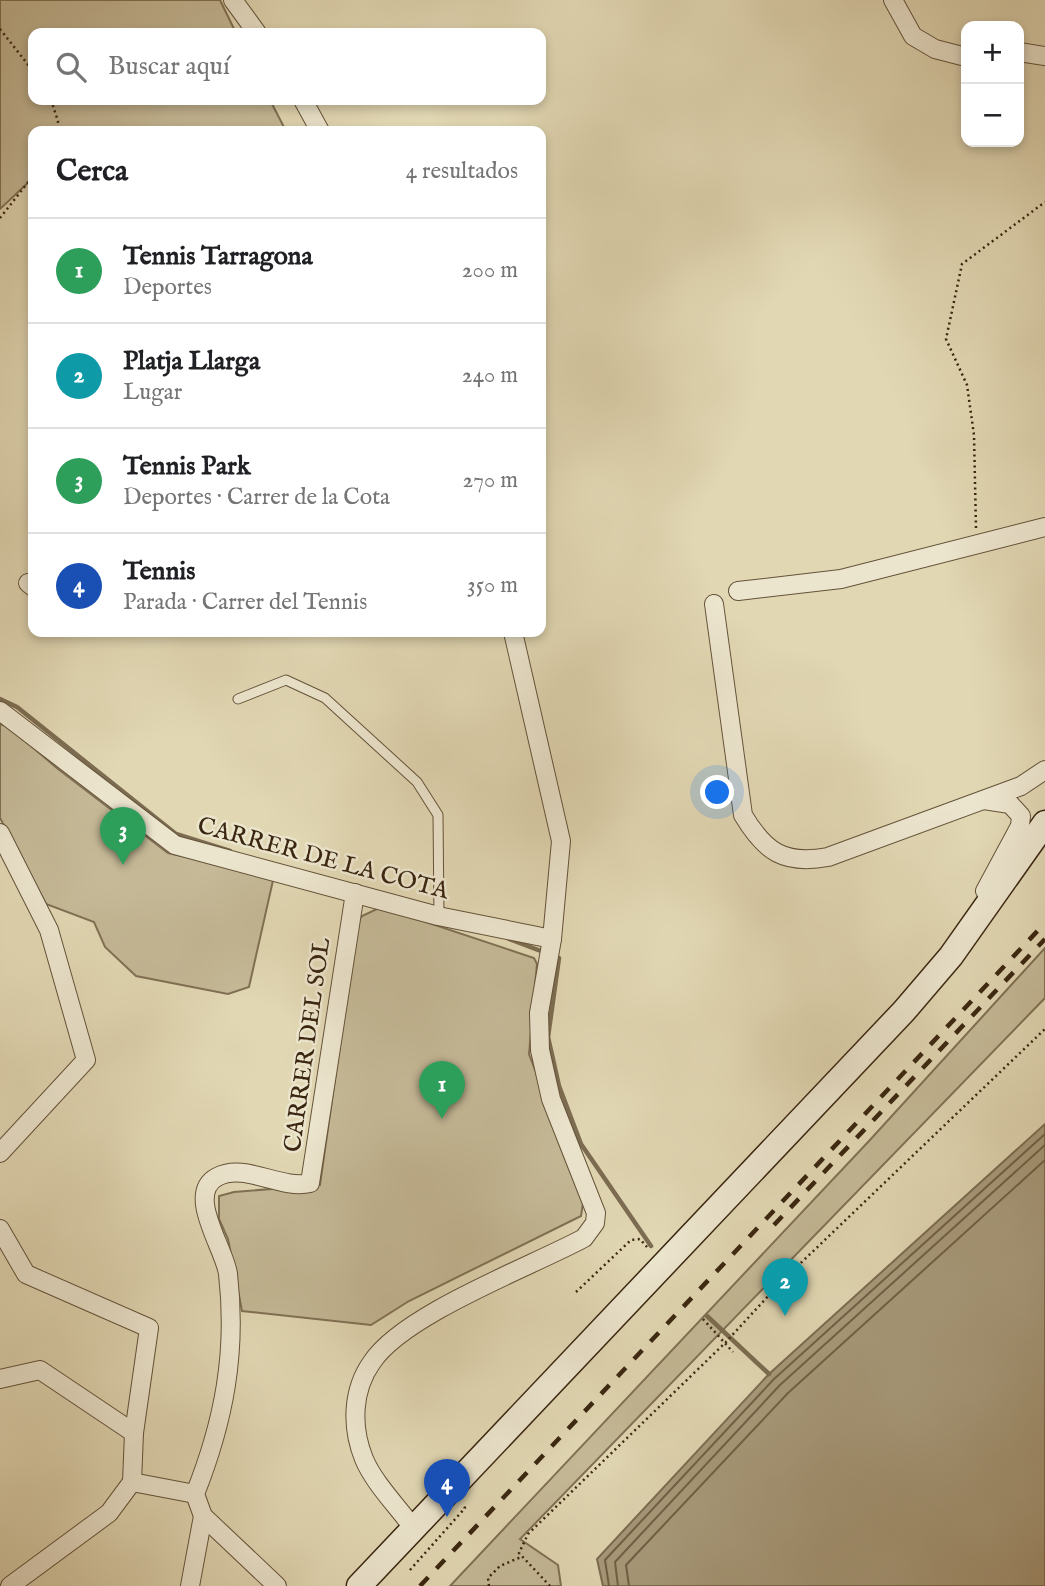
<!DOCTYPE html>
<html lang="es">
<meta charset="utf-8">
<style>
:root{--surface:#fff;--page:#f6f6f6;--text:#202124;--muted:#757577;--line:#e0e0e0;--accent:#d93025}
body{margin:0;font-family:"IM FELL English",serif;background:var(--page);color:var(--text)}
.controls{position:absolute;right:21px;top:21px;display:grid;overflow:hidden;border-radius:14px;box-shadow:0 4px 10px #0003}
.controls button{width:63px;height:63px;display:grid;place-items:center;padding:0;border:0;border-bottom:2px solid var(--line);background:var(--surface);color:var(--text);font:35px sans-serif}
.you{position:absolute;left:718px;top:793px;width:24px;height:24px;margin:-18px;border:5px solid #fff;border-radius:50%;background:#1a73e8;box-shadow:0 0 0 10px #1a73e833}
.badge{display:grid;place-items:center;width:46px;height:46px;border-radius:50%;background:var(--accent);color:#fff;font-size:23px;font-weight:700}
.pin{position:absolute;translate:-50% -58px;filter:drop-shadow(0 2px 4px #0008)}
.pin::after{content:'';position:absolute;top:37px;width:24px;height:21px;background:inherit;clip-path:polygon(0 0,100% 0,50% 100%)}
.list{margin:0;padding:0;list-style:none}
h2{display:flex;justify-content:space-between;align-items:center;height:91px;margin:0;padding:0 28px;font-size:30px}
h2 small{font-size:23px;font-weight:400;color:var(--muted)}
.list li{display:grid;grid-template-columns:46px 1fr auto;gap:21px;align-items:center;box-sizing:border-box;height:105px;padding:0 28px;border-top:2px solid var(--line)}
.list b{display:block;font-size:26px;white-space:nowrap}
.list p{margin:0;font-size:23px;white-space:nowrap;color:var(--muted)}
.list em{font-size:23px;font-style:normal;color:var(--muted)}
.icon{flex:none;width:38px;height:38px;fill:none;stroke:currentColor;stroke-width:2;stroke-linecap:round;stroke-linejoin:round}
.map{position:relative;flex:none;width:1045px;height:1586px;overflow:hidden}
.search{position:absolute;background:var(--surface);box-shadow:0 4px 10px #0003;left:28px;top:28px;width:518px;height:77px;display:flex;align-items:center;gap:18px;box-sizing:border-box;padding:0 24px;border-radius:14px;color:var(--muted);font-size:26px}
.panel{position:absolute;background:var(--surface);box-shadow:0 4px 10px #0003;left:28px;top:126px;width:518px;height:511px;border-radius:14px}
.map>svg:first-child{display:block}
.green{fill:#c5b997;stroke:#807054;stroke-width:2}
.water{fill:#a89b7c;stroke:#7c6c51;stroke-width:2}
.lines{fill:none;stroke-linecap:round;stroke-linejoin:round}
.shore{stroke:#716046;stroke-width:2}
.stream{stroke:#7c6c51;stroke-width:4.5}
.lane-casing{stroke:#645239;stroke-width:11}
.street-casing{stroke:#645239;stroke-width:20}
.secondary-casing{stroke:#3a2610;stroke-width:27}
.path{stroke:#3a2610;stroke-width:2.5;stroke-dasharray:2 3.5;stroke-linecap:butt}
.lane{stroke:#ece5ce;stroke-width:9}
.street{stroke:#ece5ce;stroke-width:18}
.secondary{stroke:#ece5ce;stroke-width:24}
.rail{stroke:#3a2610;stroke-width:4.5;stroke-dasharray:12 12;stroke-linecap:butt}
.labels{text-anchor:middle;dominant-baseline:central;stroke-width:5;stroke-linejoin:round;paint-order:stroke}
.street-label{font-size:24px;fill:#3a2610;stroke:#ece5ce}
</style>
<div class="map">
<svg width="1045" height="1586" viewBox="0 0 1045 1586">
<rect width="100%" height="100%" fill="#e1d7b3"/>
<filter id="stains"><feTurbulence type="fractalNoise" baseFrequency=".00286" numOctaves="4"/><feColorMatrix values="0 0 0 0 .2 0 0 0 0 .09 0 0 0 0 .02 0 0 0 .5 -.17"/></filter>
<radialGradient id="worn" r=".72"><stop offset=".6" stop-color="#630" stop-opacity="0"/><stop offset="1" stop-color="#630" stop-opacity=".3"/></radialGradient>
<g class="green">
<path d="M0 0H220L236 33H33V100H270L286 131H33V178L0 209Z"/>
<path d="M0 724 9 727 58 769 168 853 274 876 249 987 228 994 136 976 105 947 94 922 46 904 0 818Z"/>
<path d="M381 907 534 958 537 964 529 1054 584 1197 581 1216 409 1301 371 1325 242 1311 228 1239 219 1219V1196L234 1192 320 1185 357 923 362 916Z"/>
<path d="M1045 948V998L520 1539 558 1565 561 1586H450L869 1141Z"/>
</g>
<path class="water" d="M1045 1124V1586H603L597 1559 769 1374Z"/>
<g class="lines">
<g class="shore">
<path d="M609 1586 605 1560 774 1379 1045 1134"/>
<path d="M618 1586 615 1562 780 1385 1045 1145"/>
<path d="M629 1586 626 1565 788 1393 1045 1160"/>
</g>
<g class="stream">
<path d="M0 699 17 707 176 834 230 851"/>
<path d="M509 939 546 953"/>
<path d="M555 956 559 958 548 1037 559 1086 581 1144 651 1246"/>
<path d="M707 1316 769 1374"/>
</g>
<defs>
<path id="lane" d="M238 699 286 680 325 698 417 782 438 815 439 916"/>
<g id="street">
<path d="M233 0 257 33"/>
<path d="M893 0 913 36 935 49 966 57"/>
<path d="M1019 52 1045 56"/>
<path d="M303 100 320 131"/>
<path d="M28 583 33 587"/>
<path d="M738 591 841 579 1045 527"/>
<path d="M714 604 743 815C765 852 784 865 828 857L1021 786 1045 770"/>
<path d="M0 711 175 845 438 916 552 939"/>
<path d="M984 800 1010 804 1021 816 1020 826 985 891"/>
<path d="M0 833 49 930 86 1060 0 1153"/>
<path d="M0 1229 26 1274 149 1328 134 1433 132 1482"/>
<path d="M0 1379 40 1370 134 1433"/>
<path d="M132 1482 195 1494"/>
<path d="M203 1516 277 1586"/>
<path d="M414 1529C398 1507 374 1483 364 1459 351 1427 352 1390 372 1362 404 1314 530 1267 584 1238L595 1223 596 1213 551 1099 540 1050 539 1013 552 939 561 841 513 632"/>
<path d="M10 1586 109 1513 132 1482"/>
<path d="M190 1586 203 1516 195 1494C224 1421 237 1353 228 1274 225 1249 185 1194 217 1177 245 1162 280 1190 310 1183L355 893"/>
</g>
<path id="secondary" d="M359 1586 904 1011 951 956 1045 823"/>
</defs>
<use href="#lane" class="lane-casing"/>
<use href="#street" class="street-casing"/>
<use href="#secondary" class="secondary-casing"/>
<g class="path">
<path d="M0 29 33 71"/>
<path d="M51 100 58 121 57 131"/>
<path d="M0 218 33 176"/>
<path d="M976 528 974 435 967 385 946 339 962 264 1045 202"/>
<path d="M576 1292 631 1240 640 1239 647 1247"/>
<path d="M703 1319 733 1352"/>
<path d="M410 1570 465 1508 462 1504"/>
<path d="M489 1586 488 1578 500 1566 521 1557"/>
<path d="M550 1586 519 1553 528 1534 725 1343 782 1281 1045 1029"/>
</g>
<use href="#lane" class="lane"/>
<use href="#street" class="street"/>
<use href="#secondary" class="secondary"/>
<g class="rail">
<path d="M774 1225 1045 939"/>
<path d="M420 1586 1045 923"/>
</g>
</g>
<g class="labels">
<g class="street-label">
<text transform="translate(323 859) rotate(15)">CARRER DE LA COTA</text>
<text transform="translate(308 1045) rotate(-82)">CARRER DEL SOL</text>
</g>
</g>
<rect width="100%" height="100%" filter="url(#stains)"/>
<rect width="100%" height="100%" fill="url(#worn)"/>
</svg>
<div class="controls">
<button>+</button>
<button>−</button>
</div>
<div class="you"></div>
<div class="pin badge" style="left:442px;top:1119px;background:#2e9e5b">1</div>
<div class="pin badge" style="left:785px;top:1316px;background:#0f9aa8">2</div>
<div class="pin badge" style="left:123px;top:865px;background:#2e9e5b">3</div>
<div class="pin badge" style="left:447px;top:1517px;background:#1a4fb4">4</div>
<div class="search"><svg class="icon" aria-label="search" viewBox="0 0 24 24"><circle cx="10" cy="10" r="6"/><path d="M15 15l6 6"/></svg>Buscar aquí</div>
<section class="panel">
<h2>Cerca<small>4 resultados</small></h2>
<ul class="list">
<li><span class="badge" style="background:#2e9e5b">1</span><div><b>Tennis Tarragona</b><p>Deportes</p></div><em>200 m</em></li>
<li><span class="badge" style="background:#0f9aa8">2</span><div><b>Platja Llarga</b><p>Lugar</p></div><em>240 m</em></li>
<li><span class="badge" style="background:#2e9e5b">3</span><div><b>Tennis Park</b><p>Deportes · Carrer de la Cota</p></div><em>270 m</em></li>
<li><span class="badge" style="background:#1a4fb4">4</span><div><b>Tennis</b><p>Parada · Carrer del Tennis</p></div><em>350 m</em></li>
</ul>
</section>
</div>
